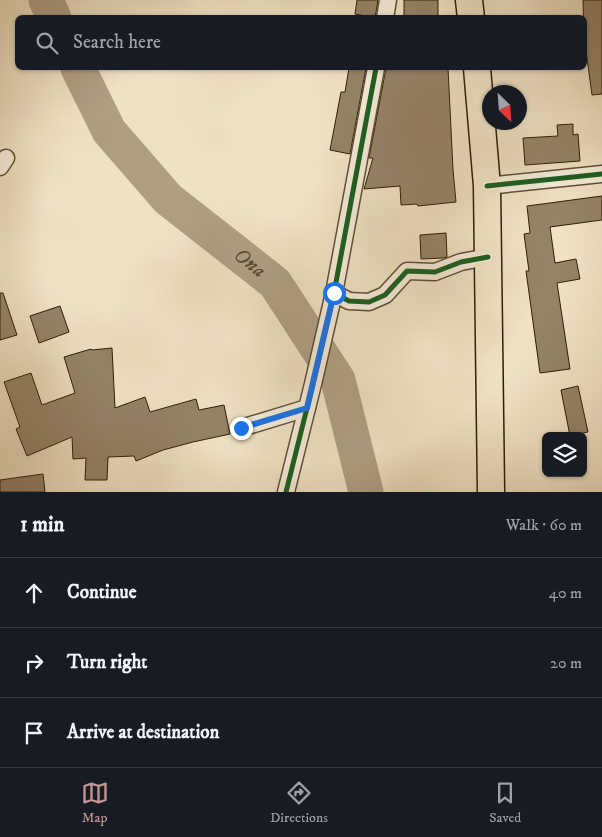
<!DOCTYPE html>
<meta charset="utf-8">
<style>
:root{--surface:#171b24;--page:#20242c;--text:#f1f3f6;--muted:#9ea1a6;--line:#363941;--accent:#c59692}
body{margin:0;font-family:"IM FELL DW Pica",serif;background:var(--page);color:var(--text)}
.controls{position:absolute;right:15px;bottom:15px;display:grid;overflow:hidden;border-radius:8px;box-shadow:0 1px 4px #0004}
.controls button{width:45px;height:45px;display:grid;place-items:center;padding:0;border:0;border-bottom:1px solid var(--line);background:var(--surface);color:var(--text);font:25px sans-serif}
.compass{position:absolute;left:482px;top:85px;width:45px;height:45px;border-radius:50%;background:var(--surface);box-shadow:0 1px 4px #0004;rotate:155deg}
.stop{position:absolute;width:15px;height:15px;margin:-11px;border:4px solid #1a73e8;border-radius:50%;background:#fff}
.stop.end{background:#1a73e8;border-color:#fff;box-shadow:0 1px 5px #0008}
.list{margin:0;padding:0;list-style:none}
h2{display:flex;justify-content:space-between;align-items:center;height:65px;margin:0;padding:0 20px;font-size:21px}
h2 small{font-size:16px;font-weight:400;color:var(--muted)}
.list li{display:grid;grid-template-columns:32px 1fr auto;gap:15px;align-items:center;box-sizing:border-box;height:70px;padding:0 20px;border-top:1px solid var(--line)}
.list b{display:block;font-size:19px;white-space:nowrap}
.list em{font-size:16px;font-style:normal;color:var(--muted)}
.icon{flex:none;width:28px;height:28px;fill:none;stroke:currentColor;stroke-width:2;stroke-linecap:round;stroke-linejoin:round}
.map{position:relative;flex:none;width:602px;height:492px;overflow:hidden}
.search{position:absolute;background:var(--surface);box-shadow:0 1px 4px #0004;left:15px;right:15px;top:15px;height:55px;display:flex;align-items:center;gap:12px;box-sizing:border-box;padding:0 18px;border-radius:8px;color:var(--muted);font-size:19px}
.sheet{height:275px;background:var(--surface)}
nav{display:flex;justify-content:space-around;align-items:center;box-sizing:border-box;height:70px;border-top:1px solid var(--line);background:var(--surface);font-size:14px;color:var(--muted)}
nav a{display:grid;justify-items:center;gap:2px}
nav .on{color:var(--accent)}
.map>svg:first-child{display:block}
.lines{fill:none;stroke-linecap:round;stroke-linejoin:round}
.river{stroke:#ae9f83;stroke-width:35}
.building{fill:#948368;stroke:#311d05}
.minor-casing{stroke:#604e35;stroke-width:19}
.trunk-casing{stroke:#311d05;stroke-width:29}
.minor{stroke:#f5ecd9;stroke-width:16}
.trunk{stroke:#efe2c4;stroke-width:26}
.cycleway-casing{stroke:#f5ecd9;stroke-width:8}
.cycleway{stroke:#1b5e20;stroke-width:5}
.route{stroke:#1a73e8;stroke-width:6}
.labels{text-anchor:middle;dominant-baseline:central;stroke-width:4;stroke-linejoin:round;paint-order:stroke}
.water-label{font-size:21px;font-style:italic;fill:#5d4a31;stroke:#f5ecd9}
</style>
<div class="map">
<svg width="602" height="492" viewBox="0 0 602 492">
<rect width="100%" height="100%" fill="#efe2c4"/>
<filter id="stains"><feTurbulence type="fractalNoise" baseFrequency=".004" numOctaves="4"/><feColorMatrix values="0 0 0 0 .2 0 0 0 0 .09 0 0 0 0 .02 0 0 0 .5 -.17"/></filter>
<radialGradient id="worn" r=".72"><stop offset=".6" stop-color="#630" stop-opacity="0"/><stop offset="1" stop-color="#630" stop-opacity=".3"/></radialGradient>
<g class="lines">
<g class="river">
<path d="M46 0 54 18"/>
<path id="s1" d="M78 68 109 131 168 199 275 283 338 380 366 492"/>
</g>
</g>
<g class="building">
<path d="M357 0H378L375 18 355 14Z"/>
<rect x="404" y="0" width="34" height="18"/>
<path d="M583 0H602V94L592 95 584 36Z"/>
<path d="M349 68H366L350 154 330 150 341 92H345Z"/>
<path d="M386 68H448L453 170 456 202 418 206 417 204 401 205 400 186 364 189 373 158H369Z"/>
<path d="M573 124V135L578 134 580 161 525 165 523 138 558 136 557 125Z"/>
<path d="M602 196V220L550 227 555 263 576 259 580 279 557 283 570 369 540 373 526 271H529L524 234 530 233 527 206Z"/>
<path d="M446 233 447 257 443 258 421 259 420 235Z"/>
<path d="M0 293H3L17 335 0 340Z"/>
<path d="M60 306 69 332 39 343 30 316Z"/>
<path d="M112 348 115 408 145 397 150 412 196 399 199 410 224 405 230 434 193 442 163 450 136 461 134 456 108 457 107 480H85L86 458 73 459 72 437 27 456 16 429 20 427 4 382 31 373 42 405 75 393 64 357 91 349 92 350Z"/>
<path d="M578 386 588 432 570 436 561 390Z"/>
<path d="M43 474 45 492H0V480Z"/>
</g>
<g class="lines">
<defs>
<g id="minor">
<path d="M385 18 388 0"/>
<path d="M0 167 6 158"/>
<path d="M487 186 602 174"/>
<path d="M334 293 349 301 369 302 385 295 407 271 435 272 461 262 488 257"/>
<path d="M241 428 307 408"/>
<path d="M286 492 313 384 334 293 376 68"/>
</g>
<g id="trunk">
<path d="M469 0 471 18"/>
<path d="M477 68 487 186 491 492"/>
</g>
</defs>
<use href="#minor" class="minor-casing"/>
<use href="#trunk" class="trunk-casing"/>
<use href="#minor" class="minor"/>
<use href="#trunk" class="trunk"/>
<defs>
<g id="cycleway">
<path d="M487 186 602 174"/>
<path d="M334 293 349 301 369 302 385 295 407 271 435 272 461 262 488 257"/>
<path d="M286 492 313 384 334 293 376 68"/>
</g>
</defs>
<use href="#cycleway" class="cycleway-casing"/>
<use href="#cycleway" class="cycleway"/>
</g>
<g class="lines">
<path class="route" d="M241 428 307 408 334 293"/>
</g>
<g class="labels">
<g class="water-label">
<text stroke="none"><textPath href="#s1" startOffset="264">Ona</textPath></text>
</g>
</g>
<rect width="100%" height="100%" filter="url(#stains)"/>
<rect width="100%" height="100%" fill="url(#worn)"/>
</svg>
<div class="controls">
<button><svg class="icon" aria-label="layers" viewBox="0 0 24 24"><path d="M12 4l9 5-9 5-9-5zM3 14l9 5 9-5"/></svg></button>
</div>
<svg class="compass" viewBox="-18 -18 36 36"><path d="M0-13l5 13h-10z" fill="#e53935"/><path d="M0 13l5-13h-10z" fill="#9ea1a6"/></svg>
<div class="stop" style="left:334px;top:293px"></div>
<div class="stop end" style="left:241px;top:428px"></div>
<div class="search"><svg class="icon" aria-label="search" viewBox="0 0 24 24"><circle cx="10" cy="10" r="6"/><path d="M15 15l6 6"/></svg>Search here</div>
</div>
<section class="sheet">
<h2>1 min<small>Walk · 60 m</small></h2>
<ul class="list">
<li><svg class="icon" aria-label="ahead" viewBox="0 0 24 24"><path d="M12 20V5M6 11l6-6 6 6"/></svg><div><b>Continue</b></div><em>40 m</em></li>
<li><svg class="icon" aria-label="right" viewBox="0 0 24 24"><path d="M7 20v-9h11M14 6l5 5-5 5"/></svg><div><b>Turn right</b></div><em>20 m</em></li>
<li><svg class="icon" aria-label="arrive" viewBox="0 0 24 24"><path d="M6 21V4h12l-3 4 3 4H6"/></svg><div><b>Arrive at destination</b></div></li>
</ul>
</section>
<nav>
<a class="on"><svg class="icon" aria-label="map" viewBox="0 0 24 24"><path d="M3 6l6-2 6 2 6-2v14l-6 2-6-2-6 2zM9 4v14M15 6v14"/></svg>Map</a>
<a><svg class="icon" aria-label="directions" viewBox="0 0 24 24"><path d="M12 3l9 9-9 9-9-9zM9 14v-3h6M13 9l2 2-2 2"/></svg>Directions</a>
<a><svg class="icon" aria-label="saved" viewBox="0 0 24 24"><path d="M7 4h10v16l-5-4-5 4z"/></svg>Saved</a>
</nav>
